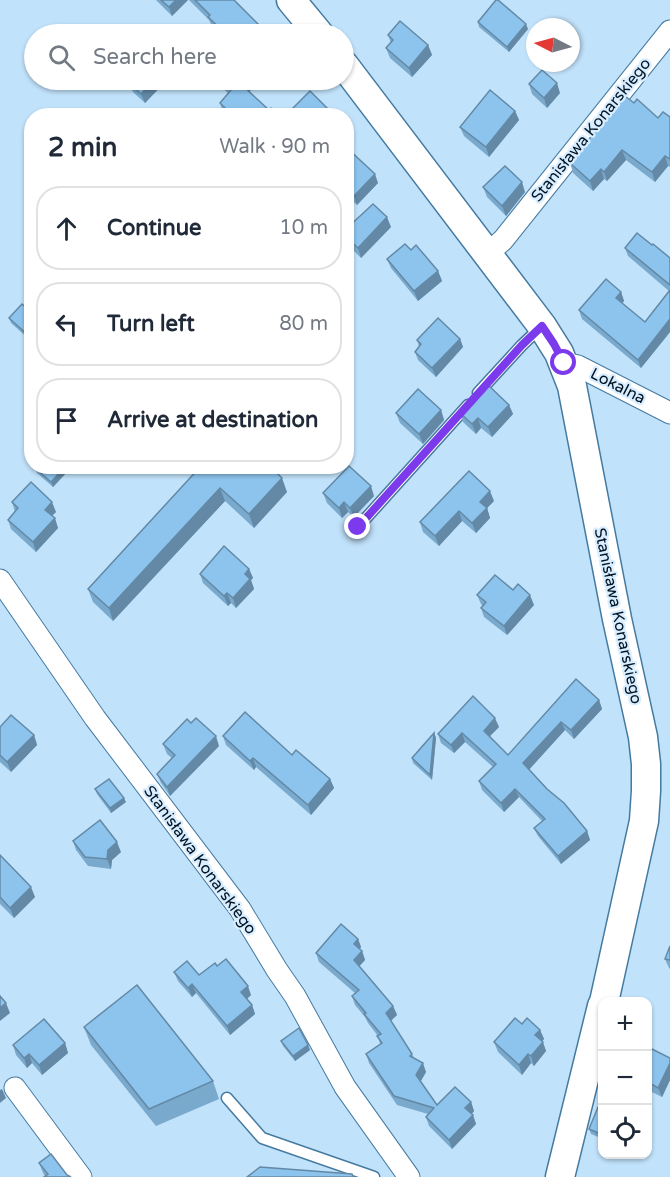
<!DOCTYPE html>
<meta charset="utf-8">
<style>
:root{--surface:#fff;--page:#f6f6f7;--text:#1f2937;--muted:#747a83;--line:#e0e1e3}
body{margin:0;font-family:"Varela Round",sans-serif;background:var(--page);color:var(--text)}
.controls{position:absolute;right:18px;bottom:18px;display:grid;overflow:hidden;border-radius:12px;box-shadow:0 2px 4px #0004}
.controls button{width:54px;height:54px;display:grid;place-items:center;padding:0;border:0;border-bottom:2px solid var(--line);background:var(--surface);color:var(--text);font:30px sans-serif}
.compass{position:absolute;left:526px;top:18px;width:54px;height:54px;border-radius:50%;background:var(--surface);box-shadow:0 2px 4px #0004;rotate:276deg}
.stop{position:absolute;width:18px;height:18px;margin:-14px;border:4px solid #7c3aed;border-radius:50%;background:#fff}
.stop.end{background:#7c3aed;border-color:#fff;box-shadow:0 2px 6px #0008}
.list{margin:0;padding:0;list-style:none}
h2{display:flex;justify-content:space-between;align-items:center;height:78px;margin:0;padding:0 24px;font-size:26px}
h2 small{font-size:20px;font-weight:400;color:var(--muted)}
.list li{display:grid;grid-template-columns:39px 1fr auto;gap:18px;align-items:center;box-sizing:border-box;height:84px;margin:0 12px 12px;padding:0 12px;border:2px solid var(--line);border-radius:24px}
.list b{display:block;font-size:22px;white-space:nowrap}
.list em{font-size:20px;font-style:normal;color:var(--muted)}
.icon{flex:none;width:33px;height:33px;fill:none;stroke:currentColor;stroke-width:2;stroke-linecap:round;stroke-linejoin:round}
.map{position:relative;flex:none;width:670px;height:1177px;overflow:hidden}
.search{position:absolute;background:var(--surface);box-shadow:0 2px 4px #0004;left:24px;top:24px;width:330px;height:66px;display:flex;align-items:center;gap:15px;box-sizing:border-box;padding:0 21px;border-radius:33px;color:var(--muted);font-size:22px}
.panel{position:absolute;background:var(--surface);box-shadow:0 2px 4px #0004;left:24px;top:108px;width:330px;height:366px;border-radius:24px}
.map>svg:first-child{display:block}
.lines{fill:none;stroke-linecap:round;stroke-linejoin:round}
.lane-casing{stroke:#457aa0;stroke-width:13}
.street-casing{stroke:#457aa0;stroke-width:23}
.secondary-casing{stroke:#457aa0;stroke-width:31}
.lane{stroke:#fff;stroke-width:10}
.street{stroke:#fff;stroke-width:21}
.secondary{stroke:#fff;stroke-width:28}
.wall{fill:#79a9cc}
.shaded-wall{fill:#6389a6}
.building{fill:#8dc4ed;stroke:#6389a6;stroke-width:1.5}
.route{stroke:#7c3aed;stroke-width:8}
.labels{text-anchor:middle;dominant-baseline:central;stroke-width:4.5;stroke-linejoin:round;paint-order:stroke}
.street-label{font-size:16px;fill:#011423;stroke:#d8edff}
</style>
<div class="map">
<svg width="670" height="1177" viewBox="0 0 670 1177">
<rect width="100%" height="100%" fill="#c1e2fb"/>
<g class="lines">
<defs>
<g id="lane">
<path d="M478 393 522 345 542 326"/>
<path d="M358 527 468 405"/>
<path d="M227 1098 262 1138 374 1177"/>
</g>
<g id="street">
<path d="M487 254 503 240 670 31"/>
<path d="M564 363 578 366 670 413"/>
<path d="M0 580 95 718 240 909 277 970 295 996 345 1087 409 1177"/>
<path d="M15 1088 81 1177"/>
</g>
<g id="secondary">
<path d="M291 0 319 34"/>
<path d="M344 65 542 326 559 353 572 386 617 619 643 737 646 764V791L644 821 604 1002"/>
<path d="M560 1177 602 1006"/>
</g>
</defs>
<use href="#lane" class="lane-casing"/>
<use href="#street" class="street-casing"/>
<use href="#secondary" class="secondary-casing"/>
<use href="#lane" class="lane"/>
<use href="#street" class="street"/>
<use href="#secondary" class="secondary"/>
</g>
<g class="wall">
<path d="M156 0H188L172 16Z"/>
<path d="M189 0H234L268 34H220L212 26 209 20Z"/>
<path d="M478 22 528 29 509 52 479 27Z"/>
<path d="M388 35 428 45 432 55 412 77 390 58 386 48 391 43Z"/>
<path d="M167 80 145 103 133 92 129 83Z"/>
<path d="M213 80H261L249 91 269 110 278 116H227L223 112 220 103 228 93Z"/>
<path d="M529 84 560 93 547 108 532 94Z"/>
<path d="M515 111 519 120 489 157 464 136 460 127Z"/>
<path d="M670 117V167L668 166 655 182 626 160 607 181 604 179 593 191 573 173 570 163 658 118Z"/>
<path d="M346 147 378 183 357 205 346 195Z"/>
<path d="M483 187 525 192 506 216 487 197Z"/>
<path d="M391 227 361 258 346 243V229Z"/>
<path d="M652 245 670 258V332L641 368 582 319 579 310 621 292 624 301 622 303 645 322 669 291 628 256 625 248Z"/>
<path d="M411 250 438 271 442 281 418 301 391 268 387 259Z"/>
<path d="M32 313V340L31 341 11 323 9 318Z"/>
<path d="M460 339 463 347 436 377 418 360 415 352 419 347 417 340Z"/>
<path d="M509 405 513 414 492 437 481 428 476 434 463 422 459 412Z"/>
<path d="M441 410 444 420 423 444 400 423 396 413Z"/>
<path d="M201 466 287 492 254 528 225 501 113 621 93 602 88 589Z"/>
<path d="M65 467 67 472 53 487 37 473 35 468Z"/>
<path d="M323 493 374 496 354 517 348 512 342 518 327 503Z"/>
<path d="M494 501 487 508 490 518 476 533 462 521 439 546 423 532 420 522Z"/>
<path d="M12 502 56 512 52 516 58 528 36 552 11 529 8 520 15 512Z"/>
<path d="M249 569 253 578 251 580 254 589 236 608 231 603 228 606 203 583 200 574Z"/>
<path d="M513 590 534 605 507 635 484 617 481 608 483 606 481 604 477 595Z"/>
<path d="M576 679 599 700 602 709 574 739 565 730 529 769 587 831 590 840 561 864 538 836 534 828 542 821 519 797 504 812 482 790 479 781 493 767 465 742 454 753 441 743 438 734 499 727 490 736 508 755Z"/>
<path d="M191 723 219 746 170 796 161 783 157 774 172 758 167 754 163 744Z"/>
<path d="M0 727 34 735 37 745 11 772 0 762Z"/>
<path d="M434 733 436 738 432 780 413 763 412 758Z"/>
<path d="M223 736 292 755 330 779 334 788 311 815 256 767 254 770 226 745Z"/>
<path d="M95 789 126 802 111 813 97 794Z"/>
<path d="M73 841 121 852 112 860 111 869 88 866 76 850Z"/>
<path d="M0 855 35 897 14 918 0 904Z"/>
<path d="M358 939 361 947 360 949 362 951 365 960 359 966 393 1006 397 1015 391 1021 412 1054 414 1058 426 1072 421 1081 437 1105 471 1102 474 1111 472 1114 476 1124 452 1149 429 1126 426 1117 428 1114 397 1105 369 1063 366 1054 380 1044 378 1036 368 1023 365 1017 355 1005 352 996 355 993 319 962 316 953Z"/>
<path d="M670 946V969L669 968 665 959Z"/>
<path d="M217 966 251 995 247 999 252 1005 255 1014 230 1035 196 993 192 997 178 981 174 972 199 975Z"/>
<path d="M522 1024 540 1030 544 1039 542 1041 546 1051 534 1066 531 1063 522 1075 498 1052 494 1042Z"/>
<path d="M84 1027 213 1081 219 1099 156 1126 91 1045Z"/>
<path d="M281 1041 308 1045 310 1050 295 1061 283 1046Z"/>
<path d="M65 1043 68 1053 42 1075 32 1063 27 1068 16 1055 13 1045Z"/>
<path d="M648 1047 670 1058V1080L662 1097 648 1090Z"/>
<path d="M603 1108V1139L591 1134 589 1129Z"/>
<path d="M39 1163 67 1175 45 1176 43 1173Z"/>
</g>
<g class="shaded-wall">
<path d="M176 0H188L172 16 169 7Z"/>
<path d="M526 24 528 29 509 52 507 47Z"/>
<path d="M428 45 432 55 412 77 409 68Z"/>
<path d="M154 80H167L145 103 141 94Z"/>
<path d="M249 80H261L246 95 243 86Z"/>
<path d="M557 83 560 93 547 108 544 98Z"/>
<path d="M515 111 519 120 489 157 486 147Z"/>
<path d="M622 150 626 160 607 181 604 172Z"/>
<path d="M665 156 668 166 655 182 652 172Z"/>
<path d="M601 169 604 179 593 191 590 181Z"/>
<path d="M375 174 378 183 357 205 354 196Z"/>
<path d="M522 182 525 192 506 216 502 206Z"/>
<path d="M387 217 391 227 361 258 358 248Z"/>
<path d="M438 271 442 281 418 301 414 291Z"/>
<path d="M621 292 624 301 619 307 616 298Z"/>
<path d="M670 319V332L641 368 638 360Z"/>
<path d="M460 339 463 347 436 377 432 368Z"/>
<path d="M509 405 513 414 492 437 488 427Z"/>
<path d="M441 410 444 420 423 444 419 434Z"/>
<path d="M478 418 481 428 476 434 472 424Z"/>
<path d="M65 467 67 472 53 487 51 482Z"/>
<path d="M282 478 287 492 254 528 249 514Z"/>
<path d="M371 486 374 496 354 517 350 508Z"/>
<path d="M220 488 225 501 113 621 109 608Z"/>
<path d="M490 491 494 501 484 511 480 502Z"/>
<path d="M52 502 56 512 48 519 45 510Z"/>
<path d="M344 502 348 512 342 518 339 508Z"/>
<path d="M487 508 490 518 476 533 472 523Z"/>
<path d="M459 511 462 521 439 546 435 536Z"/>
<path d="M55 518 58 528 36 552 33 542Z"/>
<path d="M249 569 253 578 251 580 254 589 236 608 233 598 245 574Z"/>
<path d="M227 593 231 603 228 606 224 596Z"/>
<path d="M530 595 534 605 507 635 504 626Z"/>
<path d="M599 700 602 709 574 739 571 730Z"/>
<path d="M495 718 499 727 487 739 484 731Z"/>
<path d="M561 722 565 730 527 772 523 763Z"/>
<path d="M434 733 436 738 432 780 430 775Z"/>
<path d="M462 733 465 742 454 753 451 745Z"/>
<path d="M34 735 37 745 11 772 7 762Z"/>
<path d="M216 736 219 746 170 796 167 787Z"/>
<path d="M253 758 256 767 254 770 250 761Z"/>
<path d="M330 779 334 788 311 815 308 805Z"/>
<path d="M515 789 519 797 504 812 501 803Z"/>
<path d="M124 798 126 802 111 813 110 808Z"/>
<path d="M587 831 590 840 561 864 558 856Z"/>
<path d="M117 842 121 852 112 860 111 869 107 859 108 850Z"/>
<path d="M31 887 35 897 14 918 10 908Z"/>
<path d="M358 939 361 947 357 953 354 944Z"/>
<path d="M362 951 365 960 357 969 354 960Z"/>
<path d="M192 984 196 993 192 997 188 988Z"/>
<path d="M248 986 251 995 244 1001 241 992Z"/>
<path d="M6 1003 10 1013 0 1021V1008Z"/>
<path d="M252 1005 255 1014 230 1035 227 1026Z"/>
<path d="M393 1006 397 1015 389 1022 386 1013Z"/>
<path d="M540 1030 544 1039 539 1045 535 1035Z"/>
<path d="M543 1042 546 1051 534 1066 531 1056Z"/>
<path d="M65 1043 68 1053 42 1075 39 1065Z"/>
<path d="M308 1045 310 1050 295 1061 293 1056Z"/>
<path d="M29 1054 32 1063 27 1068 24 1058Z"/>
<path d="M528 1054 531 1063 522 1075 519 1065Z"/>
<path d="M423 1063 426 1072 419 1084 416 1075Z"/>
<path d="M670 1063V1080L662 1097 658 1088Z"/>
<path d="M2 1089 6 1098 0 1103V1090Z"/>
<path d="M471 1102 474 1111 469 1117 465 1108Z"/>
<path d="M473 1115 476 1124 452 1149 449 1140Z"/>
</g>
<g class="building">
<path d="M161 0H176L169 7Z"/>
<path d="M195 0H234L268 34H226L208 17 210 15Z"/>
<path d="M496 0H498L526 24 507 47 478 22Z"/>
<path d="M400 21 428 45 409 68 386 48 393 40 388 35Z"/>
<path d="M542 70 557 83 544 98 529 84Z"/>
<path d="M132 80H154L141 94 129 83Z"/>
<path d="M220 80H249L243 86 269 110 271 108 278 116H233L220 103 231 90Z"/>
<path d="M490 90 515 111 486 147 460 127Z"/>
<path d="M310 91 335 116H285Z"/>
<path d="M624 95 634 103 637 99 658 118 663 112 670 117V159L665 156 652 172 622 150 604 172 601 169 590 181 570 163Z"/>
<path d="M346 147 375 174 354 196 346 189Z"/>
<path d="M505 166 522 182 502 206 483 187Z"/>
<path d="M373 204 387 217 358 248 346 237V229Z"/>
<path d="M637 233 652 245 653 244 670 258V285L625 248Z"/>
<path d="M405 244 411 250 416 245 438 271 414 291 387 259Z"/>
<path d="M606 279 621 292 616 298 645 322 670 290V319L638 360 579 310Z"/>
<path d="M22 304 32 313V333L29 336 9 318Z"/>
<path d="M438 318 460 339 432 368 415 352 421 344 417 340Z"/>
<path d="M486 383 509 405 488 427 478 418 472 424 459 412Z"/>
<path d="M418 389 441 410 419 434 396 413Z"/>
<path d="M37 466H65V467L51 482 35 468Z"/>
<path d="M201 466H270L282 478 249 514 220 488 109 608 88 589Z"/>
<path d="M349 466 371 486 350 508 344 502 339 508 323 493Z"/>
<path d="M469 471 490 491 480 502 487 508 472 523 459 511 435 536 420 522Z"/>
<path d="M31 482 52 502 45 510 55 518 33 542 8 520 18 508 12 502Z"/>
<path d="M224 546 249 569 245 574 250 579 233 598 227 593 224 596 200 574Z"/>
<path d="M495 575 513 590 518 584 530 595 504 626 481 608 486 602 477 595Z"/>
<path d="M576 679 599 700 571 730 561 722 523 763 547 789 564 803 587 831 558 856 534 828 545 819 515 789 501 803 479 781 496 764 462 733 451 745 438 734 473 696 495 718 484 731 508 755Z"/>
<path d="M245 712 292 755 296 750 330 779 308 805 253 758 250 761 223 736Z"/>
<path d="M11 715 34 735 7 762 0 755V727Z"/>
<path d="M196 718 216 736 167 787 157 774 175 755 163 744 187 719 191 723Z"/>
<path d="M434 733 430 775 412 758Z"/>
<path d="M109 779 124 798 110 808 95 789Z"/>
<path d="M100 820 117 842 108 850 107 859 85 857 73 841Z"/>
<path d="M0 855 31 887 10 908 0 897Z"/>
<path d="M341 924 358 939 354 944 362 951 354 960 393 1006 386 1013 412 1054 410 1056 423 1063 416 1075 437 1105 455 1087 471 1102 465 1108 473 1115 449 1140 426 1117 434 1108 394 1096 366 1054 382 1043 377 1036 381 1034 364 1014 366 1013 352 996 359 990 316 953Z"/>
<path d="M670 946V960L665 959Z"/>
<path d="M226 959 248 986 241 992 252 1005 227 1026 192 984 188 988 174 972 187 961 199 975 215 963 217 966Z"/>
<path d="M137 985 213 1081 149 1109 84 1027Z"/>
<path d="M0 996 6 1003 0 1008Z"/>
<path d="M515 1018 522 1024 527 1018 540 1030 535 1035 543 1042 531 1056 528 1054 519 1065 494 1042Z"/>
<path d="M44 1019 65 1043 39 1065 29 1054 24 1058 13 1045Z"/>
<path d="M299 1028 308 1045 293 1056 281 1041Z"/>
<path d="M648 1047 670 1058V1063L658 1088 648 1082Z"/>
<path d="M598 1107 603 1108V1135L589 1129Z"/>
<path d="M51 1154 67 1175 71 1177H44L48 1174 39 1163Z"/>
<path d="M260 1167 352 1174 353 1177H247Z"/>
</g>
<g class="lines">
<path class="route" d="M358 527 522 345 542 326 554 344 564 363"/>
</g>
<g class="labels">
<g class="street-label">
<text transform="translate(591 130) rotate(-51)">Stanisława Konarskiego</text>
<text transform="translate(618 386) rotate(27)">Lokalna</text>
<text transform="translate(618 616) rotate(78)">Stanisława Konarskiego</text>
<text transform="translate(200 860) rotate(54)">Stanisława Konarskiego</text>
</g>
</g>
</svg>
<div class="controls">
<button>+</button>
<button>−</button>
<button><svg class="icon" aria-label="locate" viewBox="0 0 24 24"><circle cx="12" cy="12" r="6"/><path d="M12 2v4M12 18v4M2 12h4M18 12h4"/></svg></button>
</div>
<svg class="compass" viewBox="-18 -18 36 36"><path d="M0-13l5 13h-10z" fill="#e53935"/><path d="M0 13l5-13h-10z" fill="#747a83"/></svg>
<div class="stop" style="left:564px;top:363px"></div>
<div class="stop end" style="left:358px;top:527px"></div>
<div class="search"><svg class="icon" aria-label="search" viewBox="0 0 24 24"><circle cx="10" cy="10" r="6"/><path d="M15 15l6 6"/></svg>Search here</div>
<section class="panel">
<h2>2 min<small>Walk · 90 m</small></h2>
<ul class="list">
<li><svg class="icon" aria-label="ahead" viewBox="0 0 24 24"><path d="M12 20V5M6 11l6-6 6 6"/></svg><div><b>Continue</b></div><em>10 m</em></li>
<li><svg class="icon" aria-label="left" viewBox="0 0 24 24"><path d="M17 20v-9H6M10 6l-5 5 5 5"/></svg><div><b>Turn left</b></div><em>80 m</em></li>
<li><svg class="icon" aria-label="arrive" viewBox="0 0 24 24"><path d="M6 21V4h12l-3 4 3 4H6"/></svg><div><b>Arrive at destination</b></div></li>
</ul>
</section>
</div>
